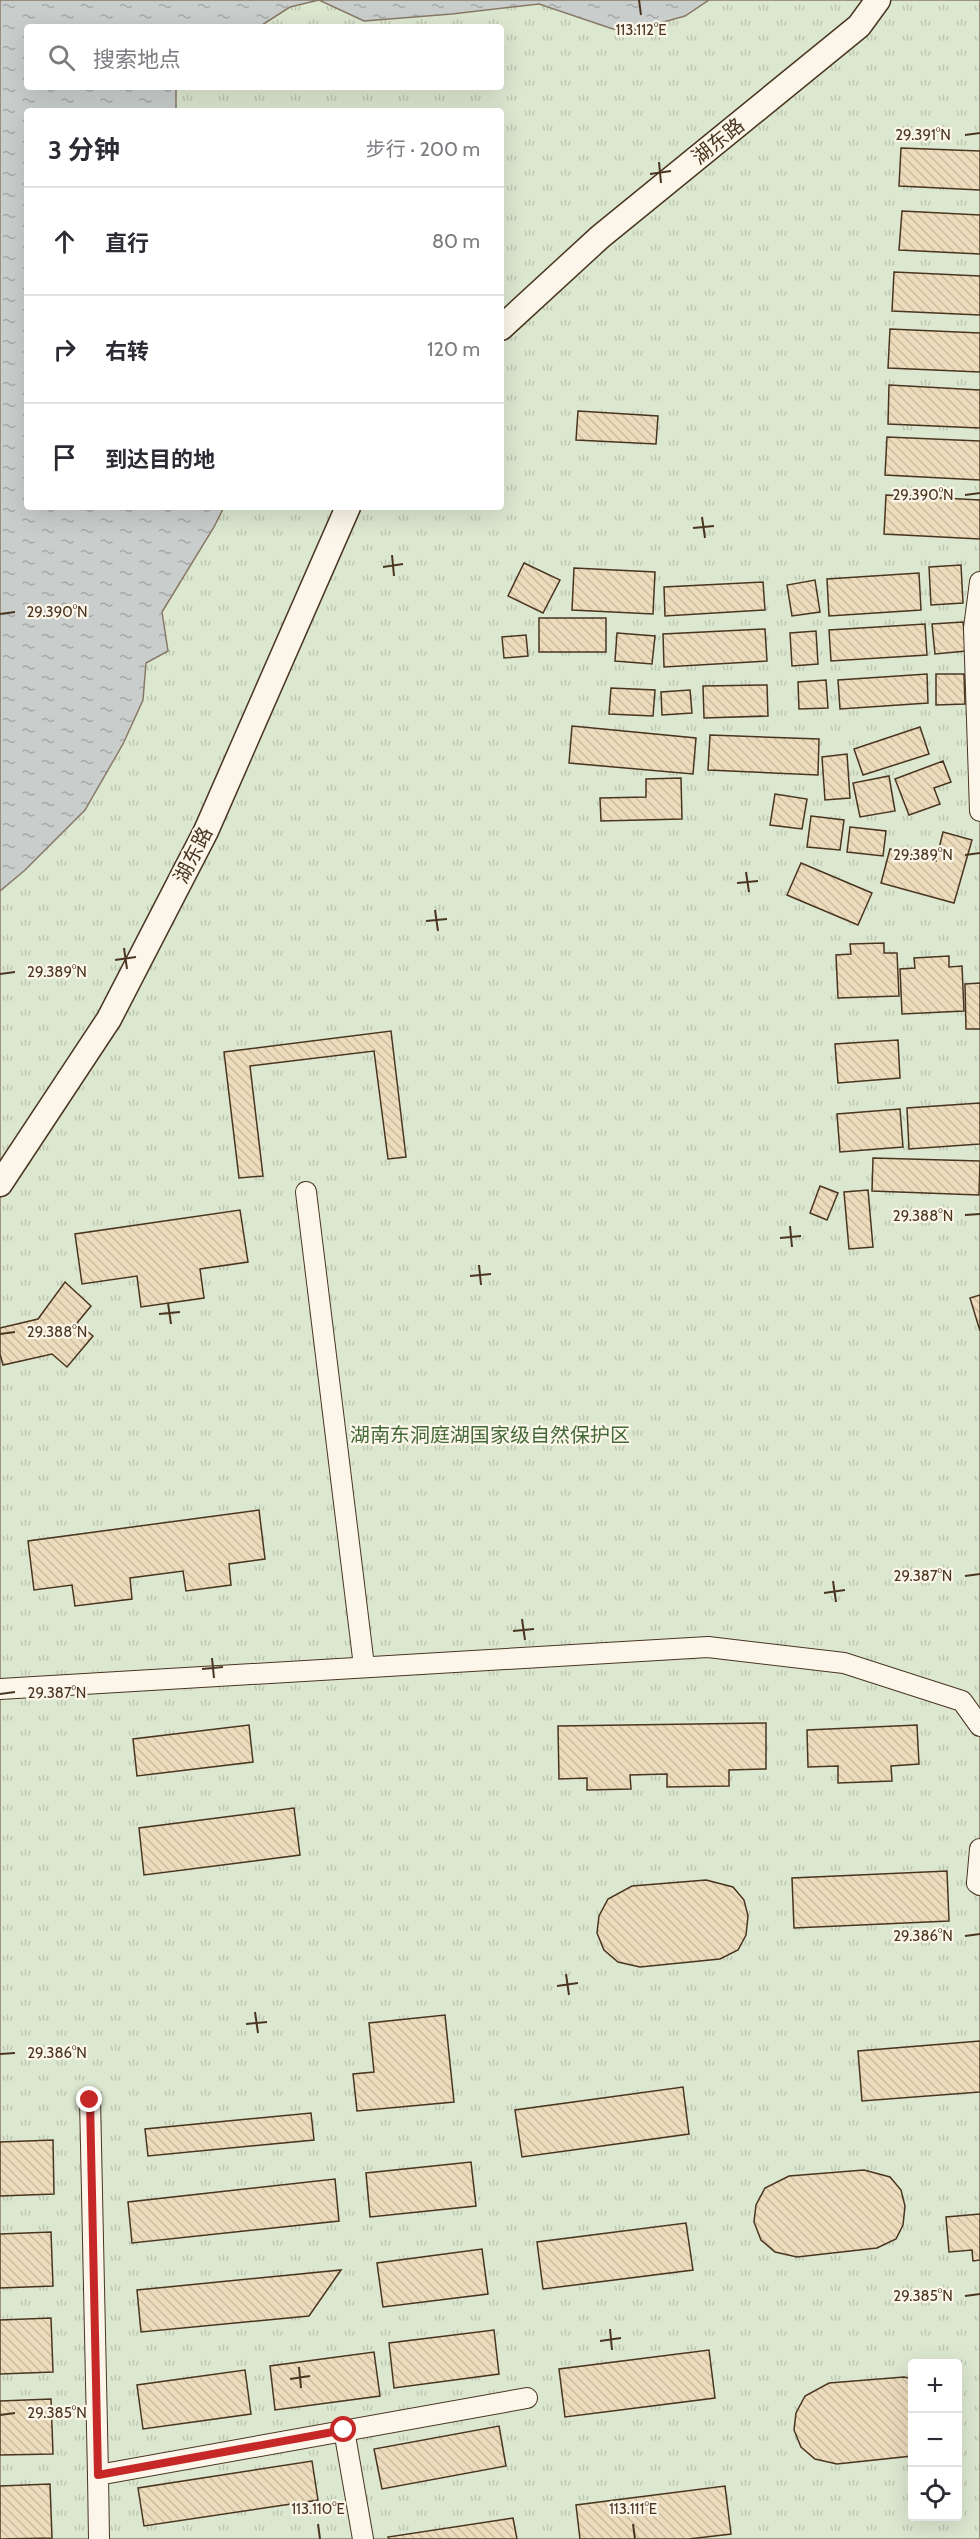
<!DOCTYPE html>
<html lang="zh">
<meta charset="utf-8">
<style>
:root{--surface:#fff;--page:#f2f2f3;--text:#2b2b33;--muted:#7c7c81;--line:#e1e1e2}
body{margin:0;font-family:Cabin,"Noto Sans SC",sans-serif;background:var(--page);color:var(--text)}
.controls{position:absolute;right:18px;bottom:18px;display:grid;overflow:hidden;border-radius:6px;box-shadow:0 6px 24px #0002}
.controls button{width:54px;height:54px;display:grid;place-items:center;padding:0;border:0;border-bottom:2px solid var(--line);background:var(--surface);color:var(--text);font:30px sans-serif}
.stop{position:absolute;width:18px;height:18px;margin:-14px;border:4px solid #c62828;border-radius:50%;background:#fff}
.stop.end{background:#c62828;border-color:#fff;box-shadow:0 2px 6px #0008}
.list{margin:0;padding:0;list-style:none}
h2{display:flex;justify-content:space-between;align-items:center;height:78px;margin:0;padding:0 24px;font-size:26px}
h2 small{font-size:20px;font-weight:400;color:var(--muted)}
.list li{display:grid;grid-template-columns:39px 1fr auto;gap:18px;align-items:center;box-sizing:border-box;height:108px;padding:0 24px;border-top:2px solid var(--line)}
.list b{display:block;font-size:22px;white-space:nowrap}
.list em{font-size:20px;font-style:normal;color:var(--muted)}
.icon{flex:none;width:33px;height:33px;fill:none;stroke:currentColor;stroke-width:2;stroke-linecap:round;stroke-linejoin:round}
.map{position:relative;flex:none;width:980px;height:2539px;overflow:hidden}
.search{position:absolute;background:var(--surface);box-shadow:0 6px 24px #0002;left:24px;top:24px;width:480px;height:66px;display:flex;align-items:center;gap:15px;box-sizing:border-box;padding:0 21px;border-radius:6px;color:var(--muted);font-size:22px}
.panel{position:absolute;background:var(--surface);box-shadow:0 6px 24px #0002;left:24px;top:108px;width:480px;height:402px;border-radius:6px}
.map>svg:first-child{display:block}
.grass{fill:url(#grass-tufts);stroke:#887966;stroke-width:1.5;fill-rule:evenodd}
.water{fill:url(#water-ripples);stroke:#887966;stroke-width:1.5}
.building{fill:url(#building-back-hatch);stroke:#4a3520;stroke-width:1.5}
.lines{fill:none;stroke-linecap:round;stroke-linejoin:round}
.minor-casing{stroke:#4a3520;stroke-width:22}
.tertiary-casing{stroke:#4a3520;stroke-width:27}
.minor{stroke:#fbf6e9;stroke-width:20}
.tertiary{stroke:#fbf6e9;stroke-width:24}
.route{stroke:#c62828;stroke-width:8}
.ticks{fill:none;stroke:#4a3520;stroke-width:2}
.labels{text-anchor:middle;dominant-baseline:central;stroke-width:4.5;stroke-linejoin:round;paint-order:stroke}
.street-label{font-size:20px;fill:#4a3520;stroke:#fbf6e9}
.park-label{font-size:20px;fill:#436837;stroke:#fbf6e9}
.ticks-label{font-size:15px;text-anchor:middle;fill:#4a3520;stroke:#fbf6e9;stroke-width:4.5;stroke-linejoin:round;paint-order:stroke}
</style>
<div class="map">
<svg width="980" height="2539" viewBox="0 0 980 2539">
<defs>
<pattern id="grass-tufts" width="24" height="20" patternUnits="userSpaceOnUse" patternTransform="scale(1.5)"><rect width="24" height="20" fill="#dce7d0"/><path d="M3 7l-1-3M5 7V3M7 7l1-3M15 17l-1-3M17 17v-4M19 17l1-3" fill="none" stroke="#bec7b2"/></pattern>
<pattern id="water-ripples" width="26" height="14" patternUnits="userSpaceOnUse" patternTransform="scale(1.5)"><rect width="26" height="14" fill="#c9cecd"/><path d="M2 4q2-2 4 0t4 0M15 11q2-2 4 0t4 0" fill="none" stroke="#a5a8a6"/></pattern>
<pattern id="building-back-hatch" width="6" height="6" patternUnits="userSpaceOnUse" patternTransform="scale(1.5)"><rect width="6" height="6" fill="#ecdcbc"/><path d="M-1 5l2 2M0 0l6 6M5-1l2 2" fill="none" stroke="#ccbda1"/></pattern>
</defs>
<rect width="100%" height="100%" fill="#fbf6e9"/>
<path class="grass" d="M0 0H980V2539H0ZM27 27H501V87H27ZM27 111H501V507H27ZM912 2364H958V2516H912Z"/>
<path class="water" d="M0 0H709L685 16 635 30 613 29 539 4 452 14 364 21 319 0 290 7 259 27H27V87H176V111H27V507H224L214 527 162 612 168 651 146 663 143 700 123 744 85 810 24 871 0 891Z"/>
<g class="building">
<path d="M901 148 980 151V190L899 186Z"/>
<path d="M902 211 980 215V254L899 250Z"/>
<path d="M894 272 980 276V315L892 311Z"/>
<path d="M890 329 980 333V372L888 368Z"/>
<path d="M889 385 980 390V428L888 424Z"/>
<path d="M578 411 658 416 656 444 576 440Z"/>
<path d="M887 437 980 441V480L885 475Z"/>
<path d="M886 495 980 500V539L884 534Z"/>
<path d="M524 563 560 580 543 613 508 596Z"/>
<path d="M961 565 963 603 931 605 929 567Z"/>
<path d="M574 568 655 572 653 614 572 610Z"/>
<path d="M919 573 921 610 829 616 827 579Z"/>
<path d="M815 580 820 612 792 616 787 585Z"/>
<path d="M763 582 765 610 665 616 664 587Z"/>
<rect x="539" y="618" width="67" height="34"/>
<path d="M963 622 966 651 935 654 932 624Z"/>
<path d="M925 624 927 655 831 661 829 630Z"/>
<path d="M765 629 767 661 664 667 663 634Z"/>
<path d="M816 631 818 664 792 666 790 633Z"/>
<path d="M617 633 655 636 652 664 615 661Z"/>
<path d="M526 635 528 656 504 658 502 637Z"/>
<path d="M927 674 928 703 840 709 838 680Z"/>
<path d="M936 674H964L965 704 936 705Z"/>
<path d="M826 680 828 708 799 709 798 682Z"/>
<path d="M767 685 768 716 704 718 703 686Z"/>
<path d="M611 688 655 690 653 716 609 714Z"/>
<path d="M690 690 692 713 662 715 661 692Z"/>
<path d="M572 726 696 738 693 774 569 763Z"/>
<path d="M920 727 929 754 863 775 854 749Z"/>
<path d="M710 735 819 739 818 775 708 770Z"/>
<path d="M847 754 850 798 825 800 822 757Z"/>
<path d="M943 761 951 782 934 788 940 804 909 815 895 779Z"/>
<path d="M889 776 895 811 860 817 853 783Z"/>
<path d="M681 778 682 819 601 821 600 798 646 797V779Z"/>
<path d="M775 794 807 799 802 829 770 825Z"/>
<path d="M811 816 844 820 840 850 807 847Z"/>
<path d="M850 827 886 831 883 856 847 852Z"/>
<path d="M943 832 972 840 954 903 881 883 890 849 936 861Z"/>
<path d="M801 863 872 893 858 925 787 895Z"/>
<path d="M884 943V953H897L899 996 838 998 836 955 851 954 850 944Z"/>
<path d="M949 956V967L962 966 964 1011 902 1014 900 969 915 968 914 958Z"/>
<path d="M980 983V1029H966L965 984Z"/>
<path d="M391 1031 406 1157 388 1159 374 1051 250 1066 263 1176 239 1178 224 1052Z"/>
<path d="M898 1040 900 1078 838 1083 835 1044Z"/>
<path d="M980 1103V1144L909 1149 907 1108Z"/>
<path d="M900 1109 903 1147 840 1152 837 1114Z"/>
<path d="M873 1158 980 1161 979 1195 872 1191Z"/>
<path d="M820 1186 838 1193 827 1220 810 1213Z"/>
<path d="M868 1190 873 1247 849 1249 844 1192Z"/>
<path d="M240 1210 248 1262 200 1269 204 1298 141 1307 137 1276 82 1284 75 1234Z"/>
<path d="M65 1282 91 1306 77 1323 93 1336 67 1367 52 1354 3 1365 0 1354V1328L38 1319Z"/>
<path d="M980 1295V1331L970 1298Z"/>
<path d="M259 1510 265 1559 229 1564 231 1585 186 1591 183 1571 130 1578 132 1599 75 1606 72 1585 34 1590 28 1541Z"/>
<path d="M766 1723V1769L729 1770V1786L667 1787V1774L630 1775 631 1789 587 1790V1778L559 1779 558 1726Z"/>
<path d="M249 1725 253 1762 137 1776 133 1739Z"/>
<path d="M917 1725 919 1764 891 1766 892 1781 838 1783V1766L808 1767 807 1730Z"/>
<path d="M294 1808 300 1855 144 1875 139 1828Z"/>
<path d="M947 1871 949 1921 794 1928 792 1878Z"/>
<path d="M706 1880 733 1887 744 1900 748 1916 746 1935 738 1950 720 1959 640 1967 618 1962 604 1950 597 1933 599 1916 608 1899 632 1886Z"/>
<path d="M445 2015 454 2102 357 2111 353 2074 374 2072 369 2023Z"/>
<path d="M980 2041V2092L862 2101 858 2051Z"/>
<path d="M683 2087 689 2134 522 2157 515 2110Z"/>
<path d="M311 2113 314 2140 148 2156 145 2129Z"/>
<path d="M53 2140 54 2194 0 2196V2142Z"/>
<path d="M471 2162 476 2206 370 2217 366 2173Z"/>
<path d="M864 2170 890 2177 901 2190 905 2206 903 2225 896 2239 877 2248 797 2257 775 2252 761 2240 754 2222 756 2205 765 2188 789 2176Z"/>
<path d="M335 2179 339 2221 132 2243 128 2202Z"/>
<path d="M980 2214V2260L973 2261 972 2250 949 2252 946 2217Z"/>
<path d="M686 2223 693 2270 543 2289 537 2242Z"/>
<path d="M51 2232 53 2286 0 2288V2234Z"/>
<path d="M482 2249 488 2294 383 2307 377 2263Z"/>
<path d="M341 2270 309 2316 141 2332 137 2290Z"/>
<path d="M51 2318 53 2372 0 2374V2320Z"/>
<path d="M494 2330 499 2374 394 2388 389 2343Z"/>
<path d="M709 2350 715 2398 565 2417 559 2369Z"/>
<path d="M374 2352 380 2396 275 2410 270 2366Z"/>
<path d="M245 2370 251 2414 143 2429 137 2385Z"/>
<path d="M904 2377 912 2379V2456L837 2464 815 2459 801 2447 794 2430 796 2413 805 2396 829 2383Z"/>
<path d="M51 2399 53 2454 0 2455V2401Z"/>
<path d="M499 2426 506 2466 382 2489 374 2449Z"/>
<path d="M312 2461 318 2500 144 2526 138 2488Z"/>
<path d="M50 2484 52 2538 0 2539V2486Z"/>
<path d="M725 2486 731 2534 689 2539H580L576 2505Z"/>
<path d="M513 2518 517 2539H389L388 2537Z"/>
</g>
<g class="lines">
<defs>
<g id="minor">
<path d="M980 582 974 628 980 811"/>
<path d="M306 1192 364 1666"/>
<path d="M0 1689 708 1647 844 1663 962 1701 980 1726"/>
<path d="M980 1849 977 1883 980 1885"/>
<path d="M90 2099 98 2475"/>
<path d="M344 2430 363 2539"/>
<path d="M99 2539 98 2475 527 2398"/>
</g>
<g id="tertiary">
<path d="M501 328 600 237 859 26 878 0"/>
<path d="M0 1184 109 1019 206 831 348 507"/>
</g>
</defs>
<use href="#minor" class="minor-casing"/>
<use href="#tertiary" class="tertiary-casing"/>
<use href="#minor" class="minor"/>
<use href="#tertiary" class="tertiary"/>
</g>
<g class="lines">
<path class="route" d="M90 2100 98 2475 344 2430"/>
</g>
<path class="ticks" d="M639 0 641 15M965 135 980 133M659 162 661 183M650 174 671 171M965 495 980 493M702 517 705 538M693 528 714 526M392 555 394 576M383 567 403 564M0 614 15 612M965 855 980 853M746 872 749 892M737 883 758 881M435 910 438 931M426 921 447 919M124 948 127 969M115 960 136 957M0 974 15 972M965 1215 980 1214M790 1226 792 1247M780 1238 801 1236M479 1265 481 1285M470 1276 491 1274M168 1303 171 1324M159 1314 180 1312M0 1334 15 1332M965 1576 980 1574M833 1581 836 1602M824 1593 845 1590M522 1619 525 1640M513 1631 534 1629M212 1658 214 1678M202 1669 223 1667M0 1694 15 1692M965 1936 980 1934M566 1974 569 1995M557 1986 578 1983M255 2012 258 2033M246 2024 267 2022M0 2054 15 2053M965 2296 980 2294M610 2329 612 2350M600 2341 621 2338M299 2367 301 2388M290 2379 310 2376M0 2415 15 2413M318 2524 320 2539M633 2524 635 2539"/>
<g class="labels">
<g class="street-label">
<text transform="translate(718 141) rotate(-39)">湖东路</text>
<text transform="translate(193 855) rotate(-63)">湖东路</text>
</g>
<g class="park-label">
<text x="490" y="1435">湖南东洞庭湖国家级自然保护区</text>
</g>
</g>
<g class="ticks-label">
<text x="641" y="35">113.112°E</text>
<text x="923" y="140">29.391°N</text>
<text x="923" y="500">29.390°N</text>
<text x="57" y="617">29.390°N</text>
<text x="923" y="860">29.389°N</text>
<text x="57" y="977">29.389°N</text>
<text x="923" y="1221">29.388°N</text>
<text x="57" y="1337">29.388°N</text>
<text x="923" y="1581">29.387°N</text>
<text x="57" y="1698">29.387°N</text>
<text x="923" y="1941">29.386°N</text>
<text x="57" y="2058">29.386°N</text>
<text x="923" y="2301">29.385°N</text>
<text x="57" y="2418">29.385°N</text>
<text x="318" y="2514">113.110°E</text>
<text x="633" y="2514">113.111°E</text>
</g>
</svg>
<div class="controls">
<button>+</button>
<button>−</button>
<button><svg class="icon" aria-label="locate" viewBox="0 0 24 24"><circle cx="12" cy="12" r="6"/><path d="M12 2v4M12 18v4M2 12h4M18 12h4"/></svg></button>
</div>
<div class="stop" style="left:344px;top:2430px"></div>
<div class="stop end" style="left:90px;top:2100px"></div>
<div class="search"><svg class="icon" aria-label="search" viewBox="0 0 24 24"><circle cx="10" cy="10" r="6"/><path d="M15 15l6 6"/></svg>搜索地点</div>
<section class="panel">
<h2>3 分钟<small>步行 · 200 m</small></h2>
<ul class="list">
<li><svg class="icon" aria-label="ahead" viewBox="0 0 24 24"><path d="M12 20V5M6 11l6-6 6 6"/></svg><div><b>直行</b></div><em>80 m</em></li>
<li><svg class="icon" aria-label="right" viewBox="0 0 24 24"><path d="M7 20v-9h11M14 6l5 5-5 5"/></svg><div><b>右转</b></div><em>120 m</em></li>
<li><svg class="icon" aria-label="arrive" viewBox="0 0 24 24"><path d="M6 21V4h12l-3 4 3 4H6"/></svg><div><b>到达目的地</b></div></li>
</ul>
</section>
</div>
